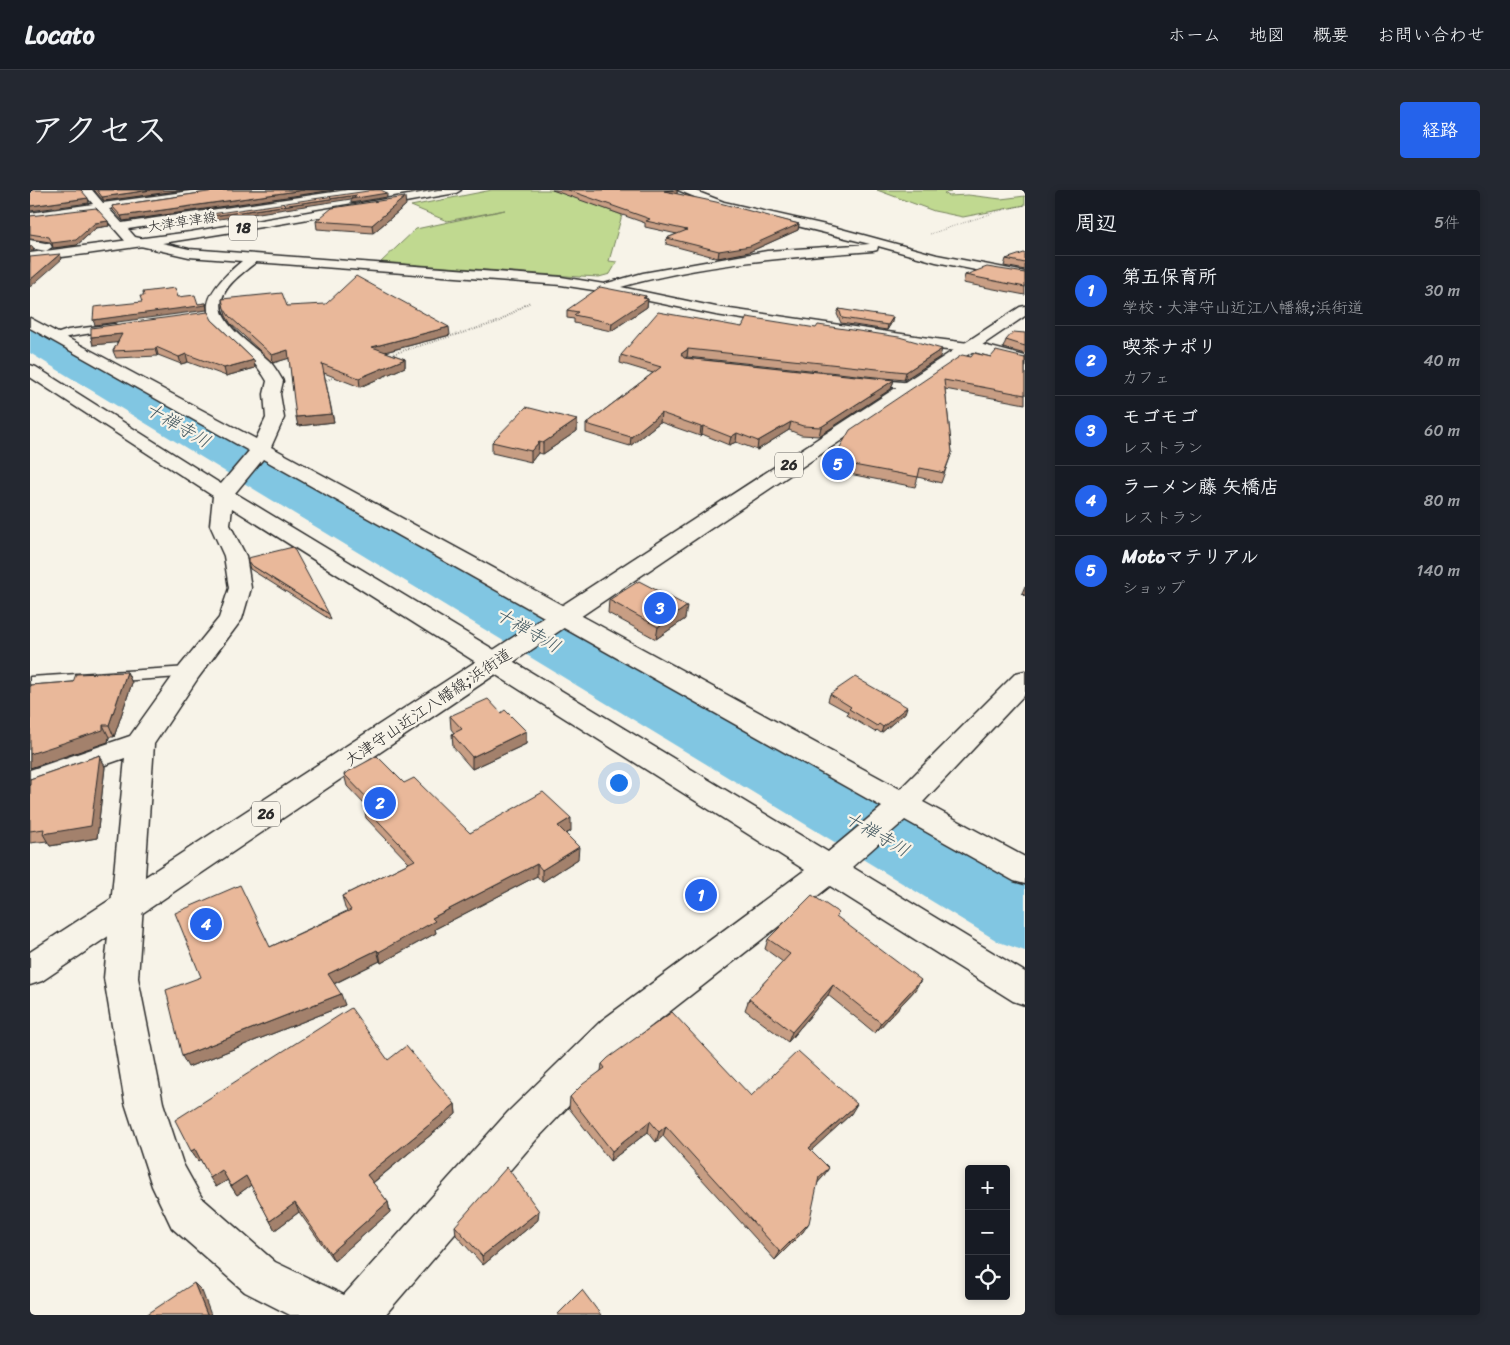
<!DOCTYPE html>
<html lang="ja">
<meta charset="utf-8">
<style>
:root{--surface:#171b24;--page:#242831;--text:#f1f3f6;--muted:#9ea1a6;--line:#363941;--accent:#2563eb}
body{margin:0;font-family:Sriracha,"Klee One",sans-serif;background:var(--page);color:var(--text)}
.controls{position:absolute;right:15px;bottom:15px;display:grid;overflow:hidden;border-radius:5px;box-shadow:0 2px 8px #0003}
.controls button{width:45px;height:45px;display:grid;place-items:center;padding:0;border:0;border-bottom:1px solid var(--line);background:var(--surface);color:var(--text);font:25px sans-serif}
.you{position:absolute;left:588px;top:592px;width:18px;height:18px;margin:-12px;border:4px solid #fff;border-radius:50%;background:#1a73e8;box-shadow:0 0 0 8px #1a73e833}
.badge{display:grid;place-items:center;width:32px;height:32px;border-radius:50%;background:var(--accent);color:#fff;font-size:16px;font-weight:700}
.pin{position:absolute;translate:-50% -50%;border:2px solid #fff;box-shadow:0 1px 5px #0006}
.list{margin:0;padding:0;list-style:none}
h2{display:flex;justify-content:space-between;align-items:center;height:65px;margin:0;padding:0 20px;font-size:21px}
h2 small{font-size:16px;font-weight:400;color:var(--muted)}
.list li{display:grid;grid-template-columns:32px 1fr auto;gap:15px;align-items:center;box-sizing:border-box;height:70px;padding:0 20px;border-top:1px solid var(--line)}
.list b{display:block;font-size:19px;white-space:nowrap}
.list p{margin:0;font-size:16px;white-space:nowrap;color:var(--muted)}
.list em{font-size:16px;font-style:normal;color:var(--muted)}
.icon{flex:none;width:28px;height:28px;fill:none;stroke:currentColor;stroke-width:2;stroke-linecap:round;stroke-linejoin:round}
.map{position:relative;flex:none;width:995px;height:1125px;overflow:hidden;border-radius:5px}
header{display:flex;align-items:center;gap:30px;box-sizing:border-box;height:70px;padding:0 25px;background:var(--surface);border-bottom:1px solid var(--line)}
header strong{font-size:24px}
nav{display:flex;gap:28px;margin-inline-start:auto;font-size:18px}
.intro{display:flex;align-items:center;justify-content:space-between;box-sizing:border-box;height:120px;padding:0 30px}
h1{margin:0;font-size:35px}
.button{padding:12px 22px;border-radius:5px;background:var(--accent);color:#fff;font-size:18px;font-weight:700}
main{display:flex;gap:30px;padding:0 30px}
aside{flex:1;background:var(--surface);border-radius:5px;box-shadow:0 2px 8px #0003}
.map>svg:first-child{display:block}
.green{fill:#c0d990;stroke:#76825e}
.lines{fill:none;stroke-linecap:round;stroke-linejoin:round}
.river{fill:#81c6e2;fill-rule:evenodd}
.service-casing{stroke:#2b2b2b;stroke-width:3}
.minor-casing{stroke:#2b2b2b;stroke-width:3}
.tertiary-casing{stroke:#2b2b2b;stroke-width:3}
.primary-casing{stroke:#2b2b2b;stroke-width:3}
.path-far1{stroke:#2b2b2b;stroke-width:1;stroke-dasharray:0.5 2;stroke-linecap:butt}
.path{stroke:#2b2b2b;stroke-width:2;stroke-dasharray:0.5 2;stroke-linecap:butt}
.service{fill:#f7f3e8;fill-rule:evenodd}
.minor{fill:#f7f3e8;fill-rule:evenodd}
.tertiary{fill:#f7f3e8;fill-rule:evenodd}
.primary{fill:#f7f3e8;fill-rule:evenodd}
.wall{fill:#c89e84;stroke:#2b2b2b}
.shaded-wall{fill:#a3816c;stroke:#2b2b2b}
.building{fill:#e9b89a;stroke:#2b2b2b}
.labels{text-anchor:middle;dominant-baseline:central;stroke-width:4.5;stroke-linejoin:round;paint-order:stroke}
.far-street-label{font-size:14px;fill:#2b2b2b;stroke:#f7f3e8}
.shield{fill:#f7f3e8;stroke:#686764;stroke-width:1}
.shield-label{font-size:15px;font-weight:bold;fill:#2b2b2b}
.street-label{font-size:16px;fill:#2b2b2b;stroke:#f7f3e8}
.water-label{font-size:18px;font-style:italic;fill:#455a62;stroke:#f7f3e8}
</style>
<header>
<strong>Locato</strong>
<nav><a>ホーム</a><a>地図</a><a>概要</a><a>お問い合わせ</a></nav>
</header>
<div class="intro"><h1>アクセス</h1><a class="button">経路</a></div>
<main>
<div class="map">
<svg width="995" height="1125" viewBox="0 0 995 1125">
<rect width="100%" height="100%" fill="#f7f3e8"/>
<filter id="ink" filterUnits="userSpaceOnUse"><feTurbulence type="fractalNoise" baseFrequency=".02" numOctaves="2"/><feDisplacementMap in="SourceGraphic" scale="10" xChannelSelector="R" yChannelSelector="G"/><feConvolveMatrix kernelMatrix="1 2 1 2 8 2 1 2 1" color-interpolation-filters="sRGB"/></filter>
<g filter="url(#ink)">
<g class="green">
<path d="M462 0H526L592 25 579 71 587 72 580 84 569 87 551 86 550 87 351 72 386 39 475 20 417 31 381 16Z"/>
<path d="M847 0H915L921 2 914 3 919 6 938 5 971 9 995 6V15L933 27 904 21Z"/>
</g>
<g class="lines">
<path class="river" d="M0 139 12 142 456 396 995 694V761L969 752 0 163Z"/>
<defs>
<g id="service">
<path d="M84 134 89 137 87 139 25 149 20 146 38 140Z"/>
<path d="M841 189 882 193 887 196 882 199 837 194 836 192Z"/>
<path d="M159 477 165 478 167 482 165 486 0 497V487Z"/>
</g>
<g id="minor">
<path d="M51 0H62L73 13 168 0H196L191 3 79 19 92 33 317 0H343L338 3 98 39 105 47 159 59 531 87 574 94 613 83 737 61 840 54 686 16 648 0H663L694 12 800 36 907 65 995 82V90L906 72 848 56 847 60 843 61C758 67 673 74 591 97L686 117 906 149 947 154 950 157 947 160 942 162 906 159 686 125 576 102 531 95 226 72C214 82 196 94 192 109 185 133 223 155 237 169 244 175 248 183 253 191L250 204 254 228 241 257 870 599 986 483 995 481V504L893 612 995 667V694L984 691 875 630 822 677 995 782V815L983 811 800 696 597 855 506 950 355 1125H260L215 1102 142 1038 122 996 95 913 74 788 95 568 0 601V580L100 546 150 476 189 428 199 398 194 366 180 335 183 306 0 187V175L6 177 191 294 219 261 0 138V128L226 249 236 228 234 204 237 191C208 140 135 134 212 71L159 67 97 53 68 20 0 29V23L63 14ZM233 269 852 617 798 662 205 303ZM202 318 775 680 571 831 478 922 314 1105 245 1072 172 1008 153 974 133 913 108 788 124 554 168 488 212 429 221 398 216 366 200 335Z"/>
<path d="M0 50 20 54 22 57 16 61 0 58Z"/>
</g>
<path id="tertiary" d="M942 152 995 166V176L937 160 934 157 937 154Z"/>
<g id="primary">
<path d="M408 0H431L426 3C284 28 143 54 0 71V63L160 42Z"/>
<path d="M995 116V126L12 791 0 795V762L990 117Z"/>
</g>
</defs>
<use href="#service" class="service-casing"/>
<use href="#minor" class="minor-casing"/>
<use href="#tertiary" class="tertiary-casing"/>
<use href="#primary" class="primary-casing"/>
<path class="path-far1" d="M900 44 972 20 995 15"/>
<g class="path">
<path d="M359 165 468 132 500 112"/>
<path d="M292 192 307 186"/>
</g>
<use href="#service" class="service"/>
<use href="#minor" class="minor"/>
<use href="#tertiary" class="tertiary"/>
<use href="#primary" class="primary"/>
</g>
<g class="wall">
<path d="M64 0H154L74 11Z"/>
<path d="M191 0H304L93 31 83 20 82 16Z"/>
<path d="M522 0H647V4L769 34 768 40 719 62 688 68 636 54 637 48 647 44 615 37V33Z"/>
<path d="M376 15 343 43 287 39 286 31Z"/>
<path d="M0 26 78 31 79 36 66 38 47 55 23 58 20 52 0 49Z"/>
<path d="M995 64V80L974 76 976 69Z"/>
<path d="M995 83V105L933 93 935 85Z"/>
<path d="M616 106 615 109H618L617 117 581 141 544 133V129L537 128V120Z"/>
<path d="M192 109 257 116 420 145 355 162 375 169V177L330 197 294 183 304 232 268 236 259 168 243 173 201 134 196 126Z"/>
<path d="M809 119 862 132 857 140 811 133 807 124Z"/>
<path d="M182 130 224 170 225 178 196 186 158 172 151 174 128 165 127 166 86 168 83 161 88 152 63 155 61 147Z"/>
<path d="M712 137 910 167 874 190 657 167 656 168 864 190 861 199 789 246 771 245 759 240 727 260 706 252 699 255 672 244 670 246 630 232 600 256 556 243V234L623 183 590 173 591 165Z"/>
<path d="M995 143V164L973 158 976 150Z"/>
<path d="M941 167H961L995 168V214L915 199 922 262 911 293 888 287 885 297 799 280 802 271Z"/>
<path d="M547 230V241L513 264 508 263 501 272 462 263V252Z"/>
<path d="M218 373 299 424 301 430 220 379Z"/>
<path d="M995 396V406L992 403Z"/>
<path d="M579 410 655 429 626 449 578 423Z"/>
<path d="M97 482 102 493 84 547H79L78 552 0 578V495L43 492Z"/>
<path d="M800 504 875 523 851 543 847 540 845 542 817 525 818 522 798 511Z"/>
<path d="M471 523 496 541V554L442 579 423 557 422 544 424 543 421 539 420 526Z"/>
<path d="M70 565 75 577 67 648 20 656 17 651 0 653V589Z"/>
<path d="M314 584 374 593 440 643 541 641 536 644 548 669 512 692 507 686 405 739 406 743 351 773 350 771 304 794 315 815 158 877 171 787 240 757 317 721 315 718 312 706 379 673 336 628 334 616 335 615 317 596Z"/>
<path d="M807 727 885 800 845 843 798 805 758 852 715 820 719 809 753 772 735 759 738 749Z"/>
<path d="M358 870 425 914 426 924 343 993 358 1012 360 1022 304 1071 269 1022 245 1040 221 995 207 1005 197 990 186 997 170 969 168 971 161 961Z"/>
<path d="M572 874 721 906 821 924 781 960 793 987 788 992 773 1042 745 1070 633 946 626 952 618 942 580 971 539 918 540 907 571 881Z"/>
<path d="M508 1030 453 1075 426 1045 425 1036Z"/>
</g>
<g class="shaded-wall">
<path d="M121 0H154L74 11 72 7Z"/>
<path d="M274 0H304L93 31 91 26Z"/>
<path d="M643 0H647V5L634 1Z"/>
<path d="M357 3V7L321 13V9L163 33 162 29 327 5Z"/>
<path d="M375 7 376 15 343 43 342 35Z"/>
<path d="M58 8 59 13 0 21V16Z"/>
<path d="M78 31 79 36 66 38 47 55 23 58 22 53 65 33Z"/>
<path d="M769 34 768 40 719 62 688 68 689 61Z"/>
<path d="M0 56H2L4 61H0Z"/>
<path d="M30 64 32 69 0 97V90Z"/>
<path d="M616 106 615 111 618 109 617 117 581 141 582 133Z"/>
<path d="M176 113 177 120 65 135 63 130Z"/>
<path d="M863 127 862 132 857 140 858 135Z"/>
<path d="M419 137 420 145 343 165 342 157Z"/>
<path d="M92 144 94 152 63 155 61 147Z"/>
<path d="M126 157 128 165 127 166 125 159Z"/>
<path d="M658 159 657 167 650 171 651 164Z"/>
<path d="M912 159 910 167 874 190 876 182Z"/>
<path d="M258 160 260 168 243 173 242 165Z"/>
<path d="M156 164 158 172 151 174 149 167Z"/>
<path d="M375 169V177L330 197 329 188Z"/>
<path d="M224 170 225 178 196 186 194 178Z"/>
<path d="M864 190 861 199 789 246 791 237Z"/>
<path d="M631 223 630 232 600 256 601 247Z"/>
<path d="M302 224 304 232 268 236 266 227Z"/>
<path d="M547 230V241L513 264V253Z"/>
<path d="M761 232 759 240 727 260 728 251Z"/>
<path d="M673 236 672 244 670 246 671 237Z"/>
<path d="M707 243 706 252 699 255 701 247Z"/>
<path d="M509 252 508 263 501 272V261Z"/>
<path d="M657 416 655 429 626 449 628 437Z"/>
<path d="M97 482 102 493 84 547 79 535Z"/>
<path d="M877 517 875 523 851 543 853 537Z"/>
<path d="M73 535 79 547 78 552 0 578V564Z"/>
<path d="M496 541V554L442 579V567Z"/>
<path d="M70 565 75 577 67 648 20 656 13 644Z"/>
<path d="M541 628V641L528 648V636Z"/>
<path d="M549 657 548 669 512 692V680Z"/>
<path d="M507 674V686L405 739 406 743 351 773 349 762 402 728Z"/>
<path d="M347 760 350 771 301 795 298 784Z"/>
<path d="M891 790 885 800 845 843 851 833Z"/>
<path d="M803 795 798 805 758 852 762 842Z"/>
<path d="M311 804 315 815 158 877 152 866Z"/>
<path d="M425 914 426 924 340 995 337 985Z"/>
<path d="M827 914 821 924 773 968 779 958Z"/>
<path d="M620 931 618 942 580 971 582 961Z"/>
<path d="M636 936 633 946 626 952 629 942Z"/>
<path d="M165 959 171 969 168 971 161 961Z"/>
<path d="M799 978 793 987 784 997 789 987Z"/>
<path d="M192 980 198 990 186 997 180 988Z"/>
<path d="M216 986 221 995 207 1005 201 996Z"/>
<path d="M358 1012 360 1022 304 1071 300 1063Z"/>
<path d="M265 1013 269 1022 245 1040 240 1031Z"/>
<path d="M509 1021 508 1030 453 1075 452 1066Z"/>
<path d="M779 1033 773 1042 745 1070 750 1062Z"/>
<path d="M164 1093 172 1101 181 1125H177Z"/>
</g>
<g class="building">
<path d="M0 0H51L58 8 0 16Z"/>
<path d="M67 0H121L72 7Z"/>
<path d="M191 0H274L91 26 82 16Z"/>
<path d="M339 0H351L357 3 321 9 327 5 162 29 161 27 338 1Z"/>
<path d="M538 0H643L634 1 686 12 769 34 720 56 689 61 637 48 657 40 616 31 620 29Z"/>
<path d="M375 7 342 35 286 31 302 18Z"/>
<path d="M66 18 78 31 65 33 46 50 22 53 19 47 0 44V26Z"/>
<path d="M994 63 995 64V73L976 69Z"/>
<path d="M30 64 0 90V67Z"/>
<path d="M957 77 995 83V97L935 85Z"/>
<path d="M326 86 419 137 342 157 375 169 329 188 292 174 302 224 266 227 258 160 242 165 199 126 194 118 192 109 252 103 257 116 296 114Z"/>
<path d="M570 97 616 106 613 108 618 109 582 133 544 125 548 122 537 120Z"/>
<path d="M145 98 148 107 165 105 168 114 176 113V115L63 130 64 117 112 112 110 106H114L113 102Z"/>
<path d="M809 119 840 124 863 127 858 135 812 128Z"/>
<path d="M178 122 182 130 224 170 194 178 156 164 149 167 126 157 125 159 83 161 92 144 61 147V138Z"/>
<path d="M628 122 712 137 717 127 786 138 788 135 869 147 912 159 876 182 658 159 651 164 654 168 864 190 791 237 773 236 761 232 728 251 707 243 701 247 673 236 671 237 631 223 601 247 556 234 631 177 591 165Z"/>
<path d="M983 142 995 143V156L976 150Z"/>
<path d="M966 161 995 168V205L914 190 922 262 914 283 890 278 888 287 802 271 820 240 932 165 941 167 944 163 961 167Z"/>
<path d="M496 217 547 230 513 253 509 252 501 261 462 252Z"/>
<path d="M263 357 299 424 218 373V368Z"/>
<path d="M609 391 657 416 628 437 579 410Z"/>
<path d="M97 482 79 535H73V540L0 564V495L43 492 46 484Z"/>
<path d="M825 487 877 517 853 537 849 534 847 536 819 519 821 517 800 504Z"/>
<path d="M458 509 471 523 475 520 496 541 442 567 422 544 432 539 420 526Z"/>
<path d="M70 565 61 636 13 644 14 639 0 641V589Z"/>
<path d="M347 566 374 593 384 588 440 643 513 602 541 628 528 636 549 657 512 680 507 674 402 728 405 731 349 762 347 760 298 784 311 804 152 866 136 800 171 787 145 723 210 695 240 757 321 720 312 706 385 670 334 616 341 612 314 584Z"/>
<path d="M782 705 809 723 806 726 891 790 851 833 803 795 762 842 719 809 760 764 738 749Z"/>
<path d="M321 818 358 870 376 856 425 914 337 985 358 1012 300 1063 265 1013 240 1031 216 986 201 996 192 980 180 988 165 959 161 961 145 930Z"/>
<path d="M642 822 721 906 768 861 827 914 779 958 799 978 789 987 779 1033 750 1062 636 936 629 942 620 931 582 961 540 907 553 894 575 878 572 874 578 868Z"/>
<path d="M477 977 509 1021 452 1066 425 1036Z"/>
<path d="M164 1093 177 1125H116Z"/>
<path d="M552 1100 571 1125H527Z"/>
</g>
</g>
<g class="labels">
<g class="far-street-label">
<text transform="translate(152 32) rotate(-9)">大津草津線</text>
</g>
<g class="shield">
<rect x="199" y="25.5" width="28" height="25" rx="4"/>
<rect x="745" y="262.5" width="28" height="25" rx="4"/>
<rect x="222" y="611.5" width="28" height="25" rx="4"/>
</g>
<g class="shield-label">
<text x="213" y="38">18</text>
<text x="759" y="275">26</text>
<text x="236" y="624">26</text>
</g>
<g class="street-label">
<text transform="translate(398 517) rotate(-34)">大津守山近江八幡線;浜街道</text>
</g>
<g class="water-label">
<text transform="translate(148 235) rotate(30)">十禅寺川</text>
<text transform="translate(498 440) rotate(30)">十禅寺川</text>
<text transform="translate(847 644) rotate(30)">十禅寺川</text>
</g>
</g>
</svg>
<div class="controls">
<button>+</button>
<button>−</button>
<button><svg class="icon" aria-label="locate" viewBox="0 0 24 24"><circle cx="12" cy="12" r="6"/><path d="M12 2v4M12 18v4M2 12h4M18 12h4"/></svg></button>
</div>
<div class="you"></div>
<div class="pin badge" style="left:671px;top:705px">1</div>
<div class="pin badge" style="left:350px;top:613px">2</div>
<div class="pin badge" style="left:630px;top:418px">3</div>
<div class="pin badge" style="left:176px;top:734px">4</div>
<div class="pin badge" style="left:808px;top:274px">5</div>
</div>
<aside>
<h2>周辺<small>5件</small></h2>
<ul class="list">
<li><span class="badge">1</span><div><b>第五保育所</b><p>学校 · 大津守山近江八幡線;浜街道</p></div><em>30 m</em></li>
<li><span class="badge">2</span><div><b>喫茶ナポリ</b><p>カフェ</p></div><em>40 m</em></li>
<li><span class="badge">3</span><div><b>モゴモゴ</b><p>レストラン</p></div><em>60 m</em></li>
<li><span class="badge">4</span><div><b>ラーメン藤 矢橋店</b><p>レストラン</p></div><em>80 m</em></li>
<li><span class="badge">5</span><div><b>Motoマテリアル</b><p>ショップ</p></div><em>140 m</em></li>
</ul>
</aside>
</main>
